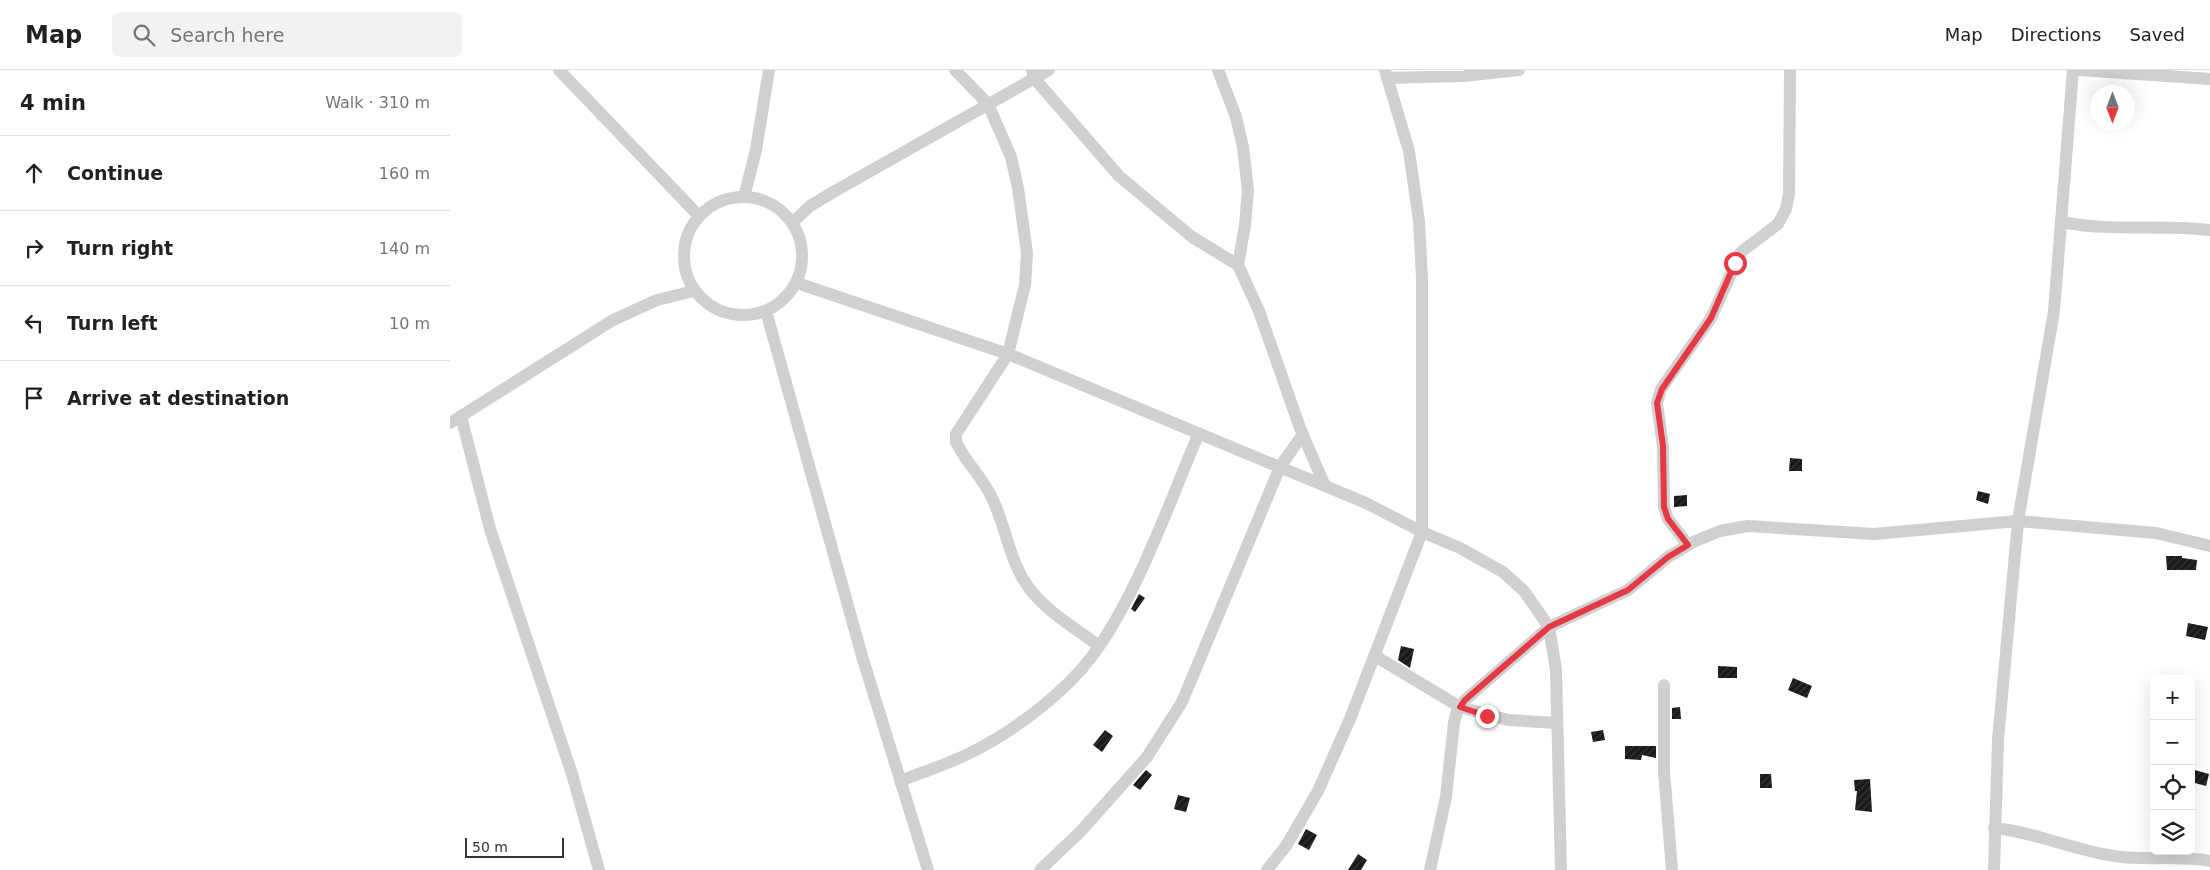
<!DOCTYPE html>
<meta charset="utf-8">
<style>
:root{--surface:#fff;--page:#f2f2f2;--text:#202124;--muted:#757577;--line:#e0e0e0}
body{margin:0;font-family:"DejaVu Sans",sans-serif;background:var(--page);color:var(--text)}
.controls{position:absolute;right:15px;bottom:15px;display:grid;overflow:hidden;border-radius:8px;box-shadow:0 5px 20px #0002}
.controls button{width:45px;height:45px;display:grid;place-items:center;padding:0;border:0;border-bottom:1px solid var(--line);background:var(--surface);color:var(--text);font:25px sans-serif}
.compass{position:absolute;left:1640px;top:15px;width:45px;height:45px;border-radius:50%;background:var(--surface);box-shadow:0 5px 20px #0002;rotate:180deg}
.scale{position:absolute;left:15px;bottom:12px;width:99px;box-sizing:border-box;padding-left:5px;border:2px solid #333;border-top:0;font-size:14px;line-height:18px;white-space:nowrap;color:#333;-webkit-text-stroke:4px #fff;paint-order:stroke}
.stop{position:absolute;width:15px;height:15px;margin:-11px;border:4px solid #e63946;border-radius:50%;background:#fff}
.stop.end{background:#e63946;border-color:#fff;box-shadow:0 1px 5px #0008}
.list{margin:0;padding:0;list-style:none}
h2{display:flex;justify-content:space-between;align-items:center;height:65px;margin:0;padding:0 20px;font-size:21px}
h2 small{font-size:16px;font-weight:400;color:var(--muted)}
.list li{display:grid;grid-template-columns:32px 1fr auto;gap:15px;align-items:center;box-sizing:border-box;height:75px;padding:0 20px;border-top:1px solid var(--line)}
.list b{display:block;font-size:19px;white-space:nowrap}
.list em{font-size:16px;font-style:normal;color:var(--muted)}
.icon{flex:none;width:28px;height:28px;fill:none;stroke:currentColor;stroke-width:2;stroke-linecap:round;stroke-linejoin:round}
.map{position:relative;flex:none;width:1760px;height:800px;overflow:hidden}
header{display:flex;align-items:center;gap:30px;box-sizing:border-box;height:70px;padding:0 25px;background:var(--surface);border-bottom:1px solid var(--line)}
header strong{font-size:24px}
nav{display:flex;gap:28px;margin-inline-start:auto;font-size:18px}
.search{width:350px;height:45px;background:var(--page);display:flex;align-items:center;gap:12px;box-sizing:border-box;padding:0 18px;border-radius:8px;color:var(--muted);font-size:19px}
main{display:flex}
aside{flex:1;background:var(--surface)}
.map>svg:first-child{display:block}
.building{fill:url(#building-hatch)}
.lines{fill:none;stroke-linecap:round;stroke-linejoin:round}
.minor{stroke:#d0d0d0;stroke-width:12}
.route{stroke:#e63946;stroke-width:6}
</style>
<header>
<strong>Map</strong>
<div class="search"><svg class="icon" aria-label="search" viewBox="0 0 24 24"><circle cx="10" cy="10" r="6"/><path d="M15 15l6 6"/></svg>Search here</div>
<nav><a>Map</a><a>Directions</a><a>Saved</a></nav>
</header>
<main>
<aside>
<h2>4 min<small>Walk · 310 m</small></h2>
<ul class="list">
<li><svg class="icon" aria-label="ahead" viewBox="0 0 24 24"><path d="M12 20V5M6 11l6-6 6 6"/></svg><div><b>Continue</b></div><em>160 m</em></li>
<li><svg class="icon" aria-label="right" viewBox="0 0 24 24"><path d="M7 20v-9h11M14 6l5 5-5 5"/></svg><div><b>Turn right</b></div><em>140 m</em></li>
<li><svg class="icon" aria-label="left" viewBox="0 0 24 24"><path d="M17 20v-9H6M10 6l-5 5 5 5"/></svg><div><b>Turn left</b></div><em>10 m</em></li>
<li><svg class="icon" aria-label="arrive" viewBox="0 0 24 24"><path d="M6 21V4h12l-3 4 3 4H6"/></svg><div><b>Arrive at destination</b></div></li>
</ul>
</aside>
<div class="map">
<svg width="1760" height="800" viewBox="0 0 1760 800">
<defs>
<pattern id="building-hatch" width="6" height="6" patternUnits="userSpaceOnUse" patternTransform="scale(1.25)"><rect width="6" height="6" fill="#1a1a1a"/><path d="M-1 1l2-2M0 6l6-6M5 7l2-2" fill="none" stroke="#333"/></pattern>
</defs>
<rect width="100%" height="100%" fill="#fff"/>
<g class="building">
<path d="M1340 388 1352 389V401H1339Z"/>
<path d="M1528 421 1540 424 1538 434 1526 430Z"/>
<path d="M1237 425V436L1224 437V426Z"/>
<path d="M1716 486H1732V488L1747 490 1746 500H1717Z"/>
<path d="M689 524 695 528 685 542 681 539Z"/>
<path d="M1738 553 1758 557 1755 570 1736 566Z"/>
<path d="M951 576 964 579 960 598 948 590Z"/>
<path d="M1268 596 1287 597V608H1268Z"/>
<path d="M1343 608 1362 616 1357 628 1338 620Z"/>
<path d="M1230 637 1231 649H1222V638Z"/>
<path d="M655 660 663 666 652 682 643 675Z"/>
<path d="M1153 660 1155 670 1143 672 1141 662Z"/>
<path d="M1175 676H1206V688L1192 685 1191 690 1175 689Z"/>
<path d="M1741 699 1759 704 1756 716 1741 712Z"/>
<path d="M696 700 702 705 690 720 683 715Z"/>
<path d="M1310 704H1321L1322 718H1310Z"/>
<path d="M1420 709 1422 742 1405 740 1407 721H1405L1404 710Z"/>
<path d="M728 725 740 728 736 742 724 739Z"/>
<path d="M856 759 867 765 859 780 848 774Z"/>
<path d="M908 784 917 790 911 800H898Z"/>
</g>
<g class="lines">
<g class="minor">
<path d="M109 0 249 146"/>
<path d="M505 0 538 34 561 87 568 118 577 183 575 215 558 284 506 364V372C515 391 532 407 541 426 556 455 559 492 579 518 596 541 625 558 649 576"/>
<path d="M582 0 584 8 669 106 742 167 788 195"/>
<path d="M768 0 786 47 793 77 798 120 795 155 788 195 809 241 850 358 875 416"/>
<path d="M1629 0 1760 9"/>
<path d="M937 8 1014 6 1069 0"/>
<circle cx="293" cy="186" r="59"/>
<path d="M294 127 306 80 319 0"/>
<path d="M1612 152C1661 162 1711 154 1760 160"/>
<path d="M342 153 360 136 385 121 599 0"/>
<path d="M347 213 558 284 916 433 972 462 1010 478 1053 502 1074 521 1099 557 1106 600 1111 800"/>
<path d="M316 241 412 586 478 800"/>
<path d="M11 346 40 459 122 704 149 800"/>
<path d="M0 353 163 250 207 230 244 221"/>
<path d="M1238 475 1218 449 1214 437 1213 377 1207 333 1211 319 1261 248 1291 182 1328 154 1336 139 1339 124 1340 0"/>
<path d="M925 586 1010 637 1058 650 1107 653"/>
<path d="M1214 615V701L1222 800"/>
<path d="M450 711C473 702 498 694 520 683 563 662 615 623 643 585 688 524 719 433 749 363"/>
<path d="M1544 758C1585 762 1623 780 1664 786 1696 791 1728 785 1760 791"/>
<path d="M590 800 631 761 697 687 732 632 830 397 853 364"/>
<path d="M817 800 836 776 868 721 900 649 972 462V208L969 151 959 81 935 0"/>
<path d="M980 800 996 727 1004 653 1007 641 1015 630 1099 557 1178 520 1218 487 1243 472 1270 461 1298 456 1424 464 1568 451 1706 463 1760 476"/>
<path d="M1544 800 1548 670 1568 451 1604 241 1623 0"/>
</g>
</g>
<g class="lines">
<path class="route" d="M1037 646 1010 637 1015 630 1099 557 1178 520 1218 487 1238 475 1218 449 1214 437 1213 376 1207 333 1212 319 1261 248 1285 193"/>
</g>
</svg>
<div class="controls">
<button>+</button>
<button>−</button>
<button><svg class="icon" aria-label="locate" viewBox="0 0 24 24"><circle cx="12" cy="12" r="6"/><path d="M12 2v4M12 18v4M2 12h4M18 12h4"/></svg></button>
<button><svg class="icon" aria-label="layers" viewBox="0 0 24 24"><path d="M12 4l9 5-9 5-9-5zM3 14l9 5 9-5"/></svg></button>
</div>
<svg class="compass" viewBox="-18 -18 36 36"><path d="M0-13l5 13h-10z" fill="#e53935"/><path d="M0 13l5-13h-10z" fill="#757577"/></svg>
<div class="scale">50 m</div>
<div class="stop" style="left:1285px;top:193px"></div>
<div class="stop end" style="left:1037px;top:646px"></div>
</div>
</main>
